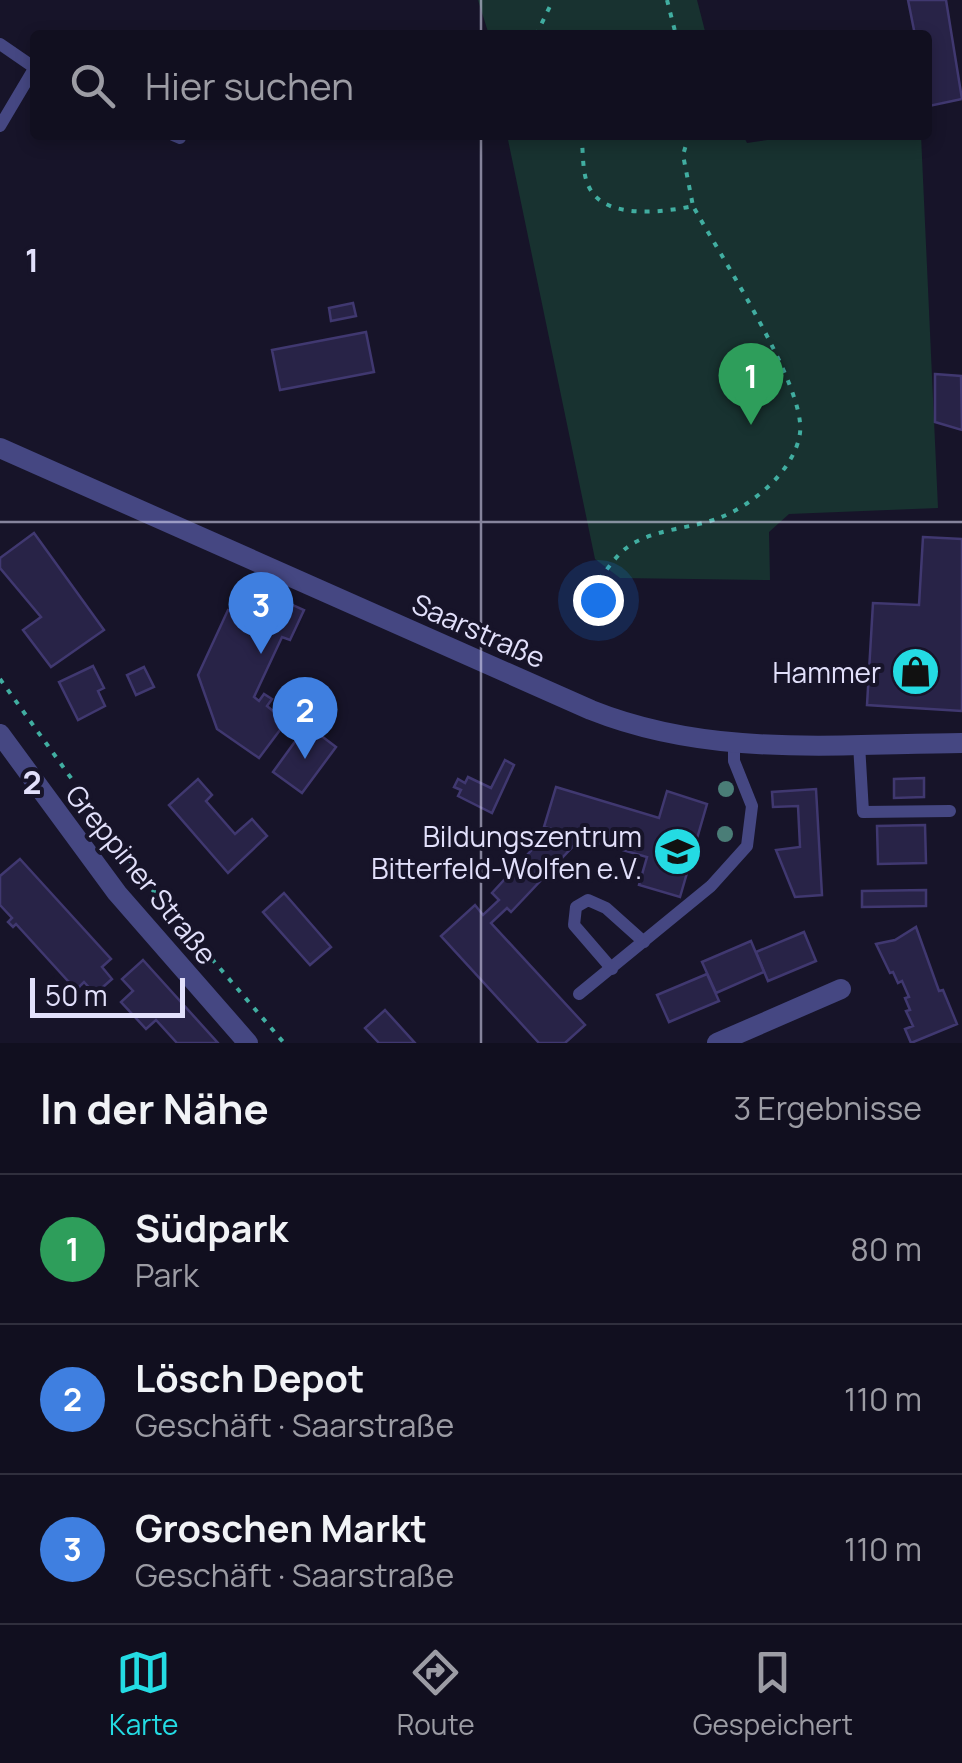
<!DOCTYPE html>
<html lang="de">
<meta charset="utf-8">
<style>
:root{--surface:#110f1f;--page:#1e1d2c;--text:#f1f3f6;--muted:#9c9ca4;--line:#302f3d;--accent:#24dbe3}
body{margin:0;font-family:Manrope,sans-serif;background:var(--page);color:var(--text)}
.scale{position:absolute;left:30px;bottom:25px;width:155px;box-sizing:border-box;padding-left:10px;border:5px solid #e2e0fb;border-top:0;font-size:28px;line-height:35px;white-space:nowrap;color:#e2e0fb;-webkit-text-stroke:8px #171429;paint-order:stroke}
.you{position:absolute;left:598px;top:600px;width:35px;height:35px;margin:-25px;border:8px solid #fff;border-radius:50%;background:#1a73e8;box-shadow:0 0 0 15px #1a73e833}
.badge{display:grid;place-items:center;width:65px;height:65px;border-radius:50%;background:var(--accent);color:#fff;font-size:32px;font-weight:700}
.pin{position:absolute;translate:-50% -82px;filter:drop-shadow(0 2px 5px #0008)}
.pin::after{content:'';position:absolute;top:52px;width:35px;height:30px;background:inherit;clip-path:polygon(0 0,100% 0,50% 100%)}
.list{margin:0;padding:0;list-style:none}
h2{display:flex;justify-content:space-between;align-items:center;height:130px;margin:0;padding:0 40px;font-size:42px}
h2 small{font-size:32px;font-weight:400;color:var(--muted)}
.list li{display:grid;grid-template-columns:65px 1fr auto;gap:30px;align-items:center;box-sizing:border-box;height:150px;padding:0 40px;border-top:2px solid var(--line)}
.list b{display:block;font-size:38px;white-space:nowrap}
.list p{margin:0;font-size:32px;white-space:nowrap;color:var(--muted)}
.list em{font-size:32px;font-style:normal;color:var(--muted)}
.icon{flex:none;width:55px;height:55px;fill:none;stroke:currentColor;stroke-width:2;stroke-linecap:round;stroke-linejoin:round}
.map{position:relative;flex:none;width:962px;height:1043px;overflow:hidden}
.search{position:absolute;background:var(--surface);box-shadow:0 5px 15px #0003;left:30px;right:30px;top:30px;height:110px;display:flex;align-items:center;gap:25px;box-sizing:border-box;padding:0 35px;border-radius:10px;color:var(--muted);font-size:38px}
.sheet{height:580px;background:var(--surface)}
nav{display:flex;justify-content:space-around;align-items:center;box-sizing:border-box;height:140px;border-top:2px solid var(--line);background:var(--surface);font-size:28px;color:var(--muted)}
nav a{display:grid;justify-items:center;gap:5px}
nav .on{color:var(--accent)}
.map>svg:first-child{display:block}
.green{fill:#183230}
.building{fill:#282347;stroke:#403870;stroke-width:2.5}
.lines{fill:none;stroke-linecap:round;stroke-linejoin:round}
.path{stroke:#41aea1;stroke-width:4;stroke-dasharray:5 8;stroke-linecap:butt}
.service{stroke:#454782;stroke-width:12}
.minor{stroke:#454782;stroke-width:20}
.tertiary{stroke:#454782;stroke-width:20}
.tree{fill:#4a7d77}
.grid{fill:none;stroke:#e2e0fb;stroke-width:2.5;stroke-opacity:0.55}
.labels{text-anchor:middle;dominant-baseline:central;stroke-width:8;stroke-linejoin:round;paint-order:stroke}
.street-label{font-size:28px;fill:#e2e0fb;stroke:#171429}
.poi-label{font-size:28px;fill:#e2e0fb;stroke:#171429;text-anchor:end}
.grid-label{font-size:32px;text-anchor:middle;font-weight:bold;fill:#e2e0fb;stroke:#171429;stroke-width:8;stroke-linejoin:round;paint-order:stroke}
</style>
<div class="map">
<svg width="962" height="1043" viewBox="0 0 962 1043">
<rect width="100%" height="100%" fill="#171429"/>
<g class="green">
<path d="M478 0H697L706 35H489Z"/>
<path d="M507 135H743L747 143 801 135H921L938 508 789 514 769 532 770 580 620 578 595 559Z"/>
</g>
<g class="building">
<path d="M908 0H946L962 99 929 106 927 35H915Z"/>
<path d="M353 303 356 316 331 321 329 308Z"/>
<path d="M366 332 374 372 280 390 272 350Z"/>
<path d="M935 374 961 376 962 430 935 422Z"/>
<path d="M34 533 104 630 51 667 23 630 41 617 0 568V558Z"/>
<path d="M923 537 962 539V711L867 705 873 603 919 605Z"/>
<path d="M246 584 304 610 290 640 282 637 254 697 259 701 264 694 272 699 267 706 286 722 259 758 217 729 198 675 228 610 233 612Z"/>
<path d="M93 666 104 688 98 691 105 706 78 720 59 682Z"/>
<path d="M144 667 154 687 136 695 127 675Z"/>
<path d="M307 725 336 747 302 793 273 772Z"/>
<path d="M505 760 514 765 492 813 458 796 461 790 454 787 458 779 465 783 468 777 491 788Z"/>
<path d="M924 778V797L894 798V779Z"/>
<path d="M198 779 212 795 206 801 235 834 252 819 267 836 228 873 169 805Z"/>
<path d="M556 787 659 818 667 791 707 804 680 897 639 885 647 857 581 838 511 912 507 908 491 923 585 1025 565 1043H539L441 936 475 905 483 915 499 900 492 893 551 829 544 827Z"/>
<path d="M816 789 822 895 795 897 776 850 800 847 798 806 773 807 772 792Z"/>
<path d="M925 825 926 863 878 864 877 826Z"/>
<path d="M20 859 111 959 102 967 112 979 95 994 84 982 78 988 68 981 16 924 13 927 8 922 12 918 0 905V876Z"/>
<path d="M926 890V906L862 907V891Z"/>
<path d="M284 893 331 947 310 965 263 912Z"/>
<path d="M916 927 939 991 943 990 957 1024 911 1043 905 1029 913 1026 906 1011 910 1010 905 998 909 997 902 981 898 983 893 972 890 973 876 944 895 940Z"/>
<path d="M804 932 816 961 768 981 756 952Z"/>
<path d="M751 941 764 972 716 993 702 962Z"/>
<path d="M143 960 218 1043H177L156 1020 146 1029 121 1002 133 991 122 979Z"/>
<path d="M707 974 719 1001 669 1022 657 995Z"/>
<path d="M385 1010 415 1043H379L365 1028Z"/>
</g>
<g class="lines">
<g class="path">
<path d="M667 0 676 35"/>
<path d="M536 35 553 0"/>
<path d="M581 135C584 152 581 173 590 189 607 220 665 212 693 206L683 155 689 135"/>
<path d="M591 590C602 577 612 560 625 549 649 529 691 529 719 518 753 505 795 470 800 433 806 386 718 252 693 206"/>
<path d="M0 679 145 881 284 1043"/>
</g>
<g class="service">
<path d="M0 44 32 66"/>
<path d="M0 126 35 67"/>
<path d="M173 135 180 138"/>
<path d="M859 744 863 812 950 811"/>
<path d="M612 969 574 925 576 907 588 900 606 908 644 942"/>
<path d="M579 994 711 886 747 846 752 806 734 761V745"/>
</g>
<g class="minor">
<path d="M0 734 117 893 248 1043"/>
<path d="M717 1043 841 989"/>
</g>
<path class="tertiary" d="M0 448 591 710C711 758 836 744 962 743"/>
</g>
<g class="tree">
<circle cx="726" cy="789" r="8"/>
<circle cx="725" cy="834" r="8"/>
</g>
<path class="grid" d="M481 0V35M481 135V1043M0 522H962"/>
<defs>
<symbol id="shop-disc" viewBox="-11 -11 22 22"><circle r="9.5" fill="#24dbe3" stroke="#171429"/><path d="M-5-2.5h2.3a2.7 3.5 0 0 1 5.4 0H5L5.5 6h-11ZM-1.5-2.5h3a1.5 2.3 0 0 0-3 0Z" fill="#111"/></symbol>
<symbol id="school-disc" viewBox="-11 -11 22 22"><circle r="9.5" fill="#24dbe3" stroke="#171429"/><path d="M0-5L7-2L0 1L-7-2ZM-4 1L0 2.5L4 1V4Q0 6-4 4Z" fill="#111"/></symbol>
</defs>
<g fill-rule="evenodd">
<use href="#shop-disc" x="888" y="644" width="55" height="55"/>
<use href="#school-disc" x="650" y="824" width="55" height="55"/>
</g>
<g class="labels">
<g class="street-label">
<text transform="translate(479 630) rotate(24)">Saarstraße</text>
<text transform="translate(142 874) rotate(51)">Greppiner Straße</text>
</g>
<g class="poi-label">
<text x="881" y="672">Hammer</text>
<text x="642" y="836">Bildungszentrum<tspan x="642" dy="32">Bitterfeld-Wolfen e.V.</tspan></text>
</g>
</g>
<g class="grid-label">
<text x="32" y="272">1</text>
<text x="32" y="794">2</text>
</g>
</svg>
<div class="scale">50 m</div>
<div class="you"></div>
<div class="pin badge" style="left:751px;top:425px;background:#2e9e5b">1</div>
<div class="pin badge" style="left:305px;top:759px;background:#3f7fe0">2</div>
<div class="pin badge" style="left:261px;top:654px;background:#3f7fe0">3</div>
<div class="search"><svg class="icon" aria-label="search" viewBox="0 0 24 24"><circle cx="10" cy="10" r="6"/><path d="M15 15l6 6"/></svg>Hier suchen</div>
</div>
<section class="sheet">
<h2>In der Nähe<small>3 Ergebnisse</small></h2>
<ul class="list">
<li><span class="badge" style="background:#2e9e5b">1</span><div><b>Südpark</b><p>Park</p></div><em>80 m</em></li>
<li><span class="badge" style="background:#3f7fe0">2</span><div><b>Lösch Depot</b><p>Geschäft · Saarstraße</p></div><em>110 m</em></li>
<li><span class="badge" style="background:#3f7fe0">3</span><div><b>Groschen Markt</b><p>Geschäft · Saarstraße</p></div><em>110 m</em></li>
</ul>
</section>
<nav>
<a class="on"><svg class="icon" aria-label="map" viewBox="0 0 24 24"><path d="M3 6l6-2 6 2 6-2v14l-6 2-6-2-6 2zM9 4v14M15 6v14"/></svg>Karte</a>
<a><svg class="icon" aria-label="directions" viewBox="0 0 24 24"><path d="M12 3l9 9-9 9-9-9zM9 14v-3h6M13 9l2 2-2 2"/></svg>Route</a>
<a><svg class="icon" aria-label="saved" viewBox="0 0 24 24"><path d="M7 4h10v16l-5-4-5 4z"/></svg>Gespeichert</a>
</nav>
